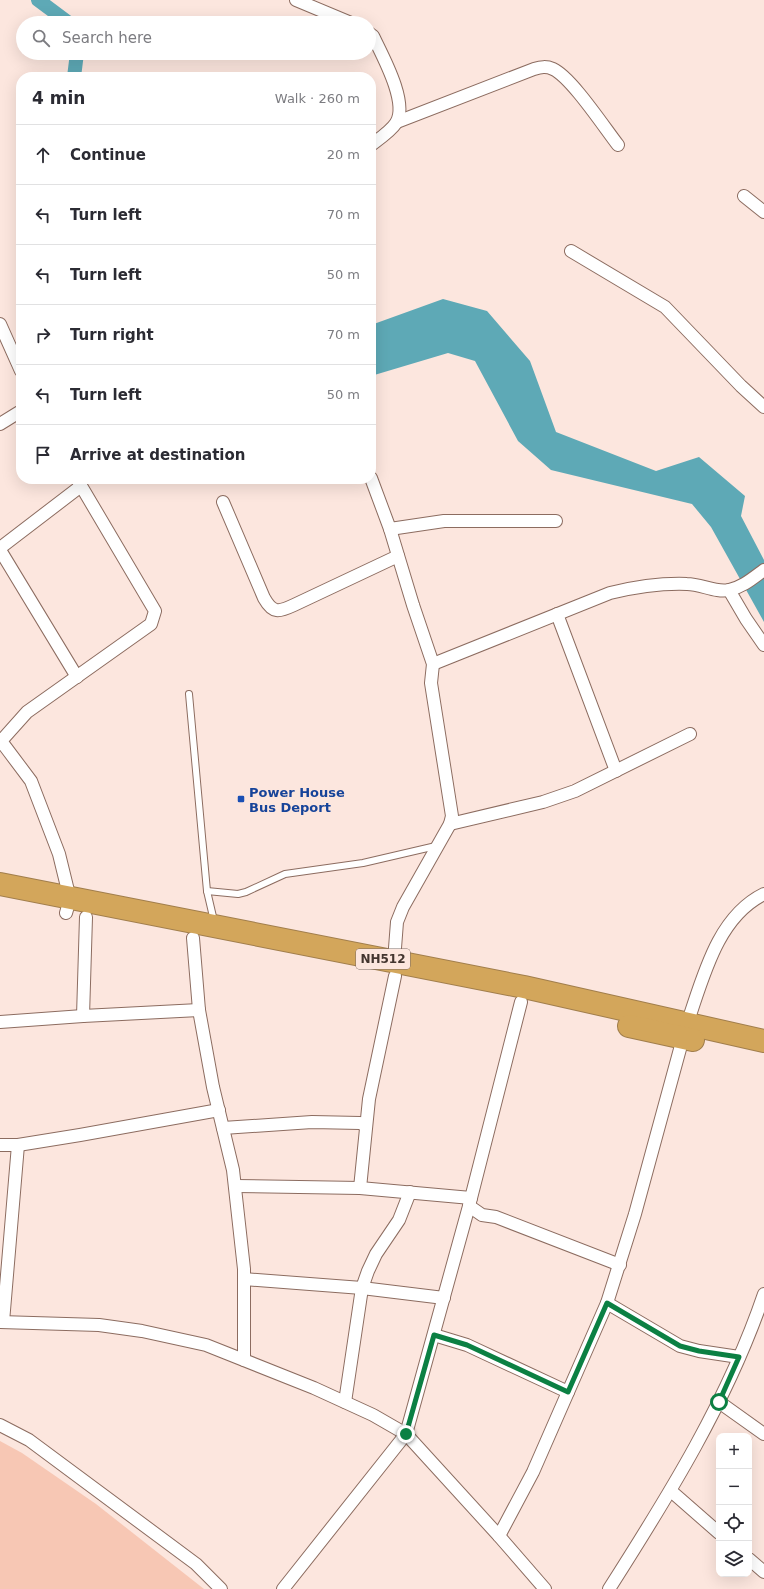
<!DOCTYPE html>
<meta charset="utf-8">
<style>
:root{--surface:#fff;--page:#f2f2f3;--text:#2b2b33;--muted:#7c7c81;--line:#e1e1e2}
body{margin:0;font-family:"DejaVu Sans",sans-serif;background:var(--page);color:var(--text)}
.controls{position:absolute;right:12px;bottom:12px;display:grid;overflow:hidden;border-radius:8px;box-shadow:0 4px 16px #0002}
.controls button{width:36px;height:36px;display:grid;place-items:center;padding:0;border:0;border-bottom:1px solid var(--line);background:var(--surface);color:var(--text);font:20px sans-serif}
.stop{position:absolute;width:12px;height:12px;margin:-9px;border:3px solid #0b8043;border-radius:50%;background:#fff}
.stop.end{background:#0b8043;border-color:#fff;box-shadow:0 1px 4px #0008}
.list{margin:0;padding:0;list-style:none}
h2{display:flex;justify-content:space-between;align-items:center;height:52px;margin:0;padding:0 16px;font-size:17px}
h2 small{font-size:13px;font-weight:400;color:var(--muted)}
.list li{display:grid;grid-template-columns:26px 1fr auto;gap:12px;align-items:center;box-sizing:border-box;height:60px;padding:0 16px;border-top:1px solid var(--line)}
.list b{display:block;font-size:15px;white-space:nowrap}
.list em{font-size:13px;font-style:normal;color:var(--muted)}
.icon{flex:none;width:22px;height:22px;fill:none;stroke:currentColor;stroke-width:2;stroke-linecap:round;stroke-linejoin:round}
.map{position:relative;flex:none;width:764px;height:1589px;overflow:hidden}
.search{position:absolute;background:var(--surface);box-shadow:0 4px 16px #0002;left:16px;top:16px;width:360px;height:44px;display:flex;align-items:center;gap:10px;box-sizing:border-box;padding:0 14px;border-radius:22px;color:var(--muted);font-size:15px}
.panel{position:absolute;background:var(--surface);box-shadow:0 4px 16px #0002;left:16px;top:72px;width:360px;height:412px;border-radius:16px}
.map>svg:first-child{display:block}
.green{fill:#f7c7b4}
.water{fill:#5ea9b6}
.lines{fill:none;stroke-linecap:round;stroke-linejoin:round}
.canal{stroke:#5ea9b6;stroke-width:14}
.lane-casing{stroke:#8c6c60;stroke-width:8}
.street-casing{stroke:#8c6c60;stroke-width:14}
.highway-casing{stroke:#a17e4c;stroke-width:24}
.lane{stroke:#fff;stroke-width:6}
.street{stroke:#fff;stroke-width:12}
.highway{stroke:#d3a65b;stroke-width:22}
.route{stroke:#0b8043;stroke-width:5}
.transit-dot{fill:#1a4fb4;stroke:#fce6de;stroke-width:1.5}
.labels{text-anchor:middle;dominant-baseline:central;stroke-width:3;stroke-linejoin:round;paint-order:stroke}
.shield{fill:#fce6de;stroke:#7a6a64;stroke-width:1}
.shield-label{font-size:12px;font-weight:bold;fill:#43352f}
.transit-label{font-size:13px;font-weight:bold;fill:#164399;stroke:#fce6de;text-anchor:start}
</style>
<div class="map">
<svg width="764" height="1589" viewBox="0 0 764 1589">
<rect width="100%" height="100%" fill="#fce6de"/>
<path class="green" d="M0 1441 22 1453 96 1504 204 1589H0Z"/>
<path class="water" d="M443 299 487 311 530 361 556 432 656 471 699 457 745 496 741 516 764 560V622L711 527 692 504 551 470 518 441 475 361 448 353 371 376V325Z"/>
<g class="lines">
<g class="canal">
<path d="M38 0 69 23"/>
<path d="M74 77 77 53"/>
</g>
<defs>
<g id="lane">
<path d="M189 694 207 891 214 921"/>
<path d="M207 891 238 894 246 892 285 874 363 863 436 846"/>
</g>
<g id="street">
<path d="M296 0 351 23"/>
<path d="M369 33 373 36C382 55 409 103 396 123 391 131 379 139 371 145"/>
<path d="M397 122 534 69C541 67 546 66 553 69 571 77 604 127 618 145"/>
<path d="M744 196 764 212"/>
<path d="M571 251 665 307 741 386 764 407"/>
<path d="M0 324 21 371"/>
<path d="M0 424 21 411"/>
<path d="M371 478 390 529 413 605 433 664 431 683 452 816 450 824 403 907 397 922 394 961"/>
<path d="M223 502 264 598C273 614 279 612 294 605L398 556"/>
<path d="M390 529 444 521H556"/>
<path d="M0 548 81 486"/>
<path d="M0 550 77 677"/>
<path d="M729 590 746 619 764 645"/>
<path d="M557 614 616 771"/>
<path d="M433 664 610 593C635 587 661 583 687 584 701 584 716 593 729 590 743 587 753 578 764 570"/>
<path d="M450 824 543 802 575 791 690 734"/>
<path d="M66 913 70 899 59 854 31 781 1 741 27 712 151 624 155 611 77 479"/>
<path d="M193 938 199 1010 213 1087 233 1170 244 1269V1360"/>
<path d="M83 1016 86 917"/>
<path d="M0 1022 83 1016 199 1010"/>
<path d="M687 1024C703 978 717 917 764 894"/>
<path d="M223 1128 312 1122 360 1123 366 1126"/>
<path d="M0 1145H18L80 1135 219 1110"/>
<path d="M235 1186 360 1188 471 1198"/>
<path d="M360 1188 369 1099 395 976"/>
<path d="M469 1206 482 1215 496 1217 620 1265"/>
<path d="M244 1279 362 1288 444 1298"/>
<path d="M607 1303 680 1346 699 1351 739 1357"/>
<path d="M0 1322 99 1325 142 1331 206 1345 314 1388 373 1415 406 1434 499 1536 545 1589"/>
<path d="M3 1322 18 1145"/>
<path d="M434 1335 467 1345 568 1392"/>
<path d="M345 1402 362 1288 368 1271 376 1254 399 1220 410 1192"/>
<path d="M719 1402 764 1434"/>
<path d="M0 1425 29 1440 196 1564 221 1589"/>
<path d="M671 1491 719 1533"/>
<path d="M499 1536 533 1472 607 1303 635 1214 683 1038"/>
<path d="M749 1559 764 1572"/>
<path d="M283 1589 406 1434 469 1206 521 1002"/>
<path d="M609 1589C669 1495 728 1400 764 1294"/>
</g>
<g id="highway">
<path d="M0 884 524 987 764 1041"/>
<path d="M629 1026 693 1040"/>
</g>
</defs>
<use href="#lane" class="lane-casing"/>
<use href="#street" class="street-casing"/>
<use href="#highway" class="highway-casing"/>
<use href="#lane" class="lane"/>
<use href="#street" class="street"/>
<use href="#highway" class="highway"/>
</g>
<g class="lines">
<path class="route" d="M406 1434 434 1335 467 1345 568 1392 607 1303 680 1346 699 1351 739 1357 719 1402"/>
</g>
<rect class="transit-dot" x="237" y="795" width="8" height="8" rx="2"/>
<g class="labels">
<rect class="shield" x="356" y="949" width="54" height="20" rx="3"/>
<g class="shield-label">
<text x="383" y="959">NH512</text>
</g>
<g class="transit-label">
<text x="249" y="792">Power House<tspan x="249" dy="15">Bus Deport</tspan></text>
</g>
</g>
</svg>
<div class="controls">
<button>+</button>
<button>−</button>
<button><svg class="icon" aria-label="locate" viewBox="0 0 24 24"><circle cx="12" cy="12" r="6"/><path d="M12 2v4M12 18v4M2 12h4M18 12h4"/></svg></button>
<button><svg class="icon" aria-label="layers" viewBox="0 0 24 24"><path d="M12 4l9 5-9 5-9-5zM3 14l9 5 9-5"/></svg></button>
</div>
<div class="stop" style="left:719px;top:1402px"></div>
<div class="stop end" style="left:406px;top:1434px"></div>
<div class="search"><svg class="icon" aria-label="search" viewBox="0 0 24 24"><circle cx="10" cy="10" r="6"/><path d="M15 15l6 6"/></svg>Search here</div>
<section class="panel">
<h2>4 min<small>Walk · 260 m</small></h2>
<ul class="list">
<li><svg class="icon" aria-label="ahead" viewBox="0 0 24 24"><path d="M12 20V5M6 11l6-6 6 6"/></svg><div><b>Continue</b></div><em>20 m</em></li>
<li><svg class="icon" aria-label="left" viewBox="0 0 24 24"><path d="M17 20v-9H6M10 6l-5 5 5 5"/></svg><div><b>Turn left</b></div><em>70 m</em></li>
<li><svg class="icon" aria-label="left" viewBox="0 0 24 24"><path d="M17 20v-9H6M10 6l-5 5 5 5"/></svg><div><b>Turn left</b></div><em>50 m</em></li>
<li><svg class="icon" aria-label="right" viewBox="0 0 24 24"><path d="M7 20v-9h11M14 6l5 5-5 5"/></svg><div><b>Turn right</b></div><em>70 m</em></li>
<li><svg class="icon" aria-label="left" viewBox="0 0 24 24"><path d="M17 20v-9H6M10 6l-5 5 5 5"/></svg><div><b>Turn left</b></div><em>50 m</em></li>
<li><svg class="icon" aria-label="arrive" viewBox="0 0 24 24"><path d="M6 21V4h12l-3 4 3 4H6"/></svg><div><b>Arrive at destination</b></div></li>
</ul>
</section>
</div>
